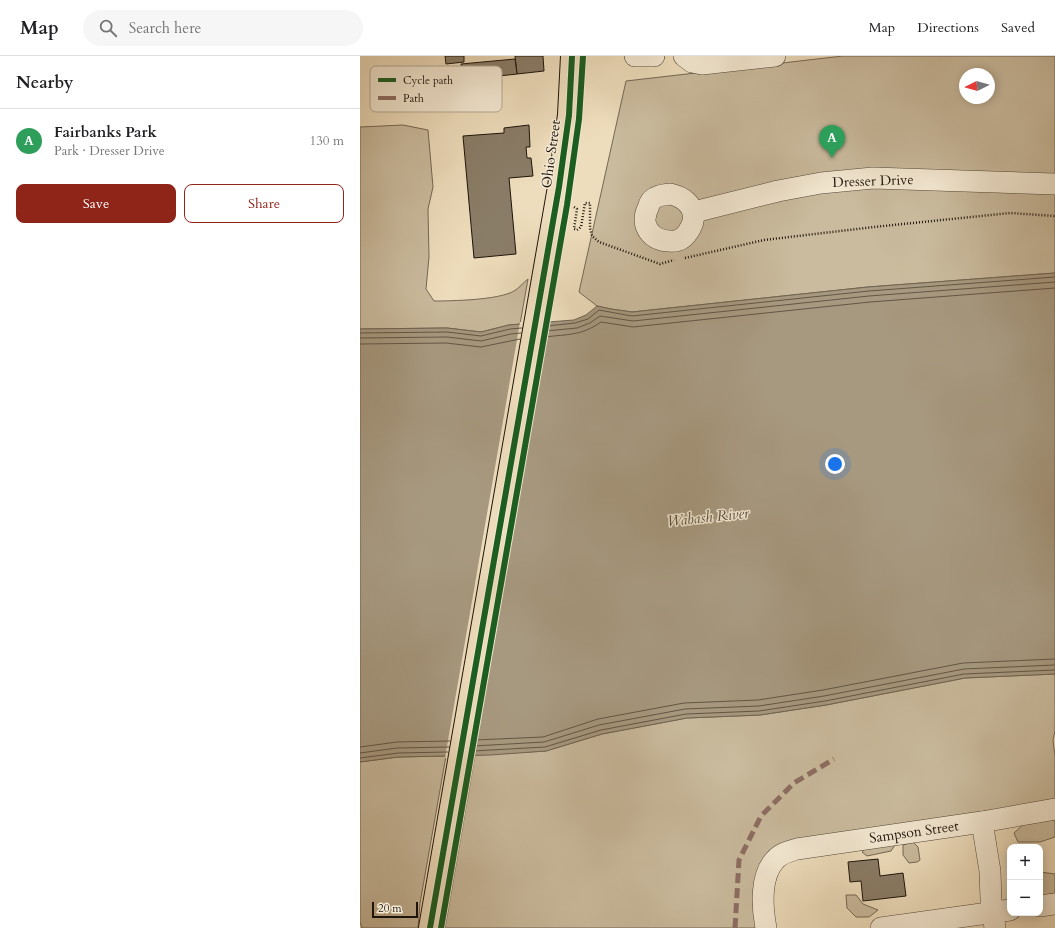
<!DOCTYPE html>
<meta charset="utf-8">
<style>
:root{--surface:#fff;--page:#f6f6f6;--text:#202124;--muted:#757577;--line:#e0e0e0;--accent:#8f2418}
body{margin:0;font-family:Cardo,serif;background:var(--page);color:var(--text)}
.controls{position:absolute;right:12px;bottom:12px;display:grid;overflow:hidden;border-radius:8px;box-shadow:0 2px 10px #0003}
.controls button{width:36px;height:36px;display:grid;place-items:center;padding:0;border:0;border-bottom:1px solid var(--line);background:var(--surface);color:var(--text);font:20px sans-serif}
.compass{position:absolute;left:599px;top:12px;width:36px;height:36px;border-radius:50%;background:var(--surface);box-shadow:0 2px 10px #0003;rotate:265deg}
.scale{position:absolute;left:12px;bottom:10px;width:46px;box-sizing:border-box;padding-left:4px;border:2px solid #1d140c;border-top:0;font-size:11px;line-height:14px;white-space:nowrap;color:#1d140c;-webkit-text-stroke:3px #f4e9d3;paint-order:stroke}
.you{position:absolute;left:475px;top:408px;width:14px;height:14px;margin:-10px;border:3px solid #fff;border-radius:50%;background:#1a73e8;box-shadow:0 0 0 6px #1a73e833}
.badge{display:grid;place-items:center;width:26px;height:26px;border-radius:50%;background:var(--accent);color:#fff;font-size:13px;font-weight:700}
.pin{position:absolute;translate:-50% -33px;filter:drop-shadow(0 1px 2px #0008)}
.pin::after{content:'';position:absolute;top:21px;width:14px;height:12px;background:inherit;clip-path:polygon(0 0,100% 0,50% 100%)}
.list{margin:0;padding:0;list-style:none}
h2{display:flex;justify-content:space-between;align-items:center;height:52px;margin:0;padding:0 16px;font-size:17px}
h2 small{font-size:13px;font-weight:400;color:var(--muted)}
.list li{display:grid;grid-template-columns:26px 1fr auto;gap:12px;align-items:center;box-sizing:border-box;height:64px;padding:0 16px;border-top:1px solid var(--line)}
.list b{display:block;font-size:15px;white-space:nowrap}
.list p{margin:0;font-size:13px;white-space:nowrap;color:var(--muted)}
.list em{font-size:13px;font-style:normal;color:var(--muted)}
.actions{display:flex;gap:8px;padding:12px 16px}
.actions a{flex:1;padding:9px 0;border:1px solid var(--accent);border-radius:8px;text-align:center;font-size:14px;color:var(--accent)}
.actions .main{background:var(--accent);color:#fff}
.icon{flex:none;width:22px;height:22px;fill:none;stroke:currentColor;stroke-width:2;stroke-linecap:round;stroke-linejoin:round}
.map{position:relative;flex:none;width:695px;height:872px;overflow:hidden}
header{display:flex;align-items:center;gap:24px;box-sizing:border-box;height:56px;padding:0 20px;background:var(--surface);border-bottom:1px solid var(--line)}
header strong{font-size:19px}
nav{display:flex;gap:22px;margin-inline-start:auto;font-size:14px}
.search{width:280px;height:36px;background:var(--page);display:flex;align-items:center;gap:10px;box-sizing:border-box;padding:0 14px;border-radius:22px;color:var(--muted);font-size:15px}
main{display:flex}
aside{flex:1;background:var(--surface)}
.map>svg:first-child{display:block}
.green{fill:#cabb9e;stroke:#746855;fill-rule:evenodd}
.water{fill:#a79980;stroke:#706452}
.pier{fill:#eeddbc}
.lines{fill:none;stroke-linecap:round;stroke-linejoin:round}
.shore{stroke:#625646;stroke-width:1}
.building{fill:#8a7d68;stroke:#1d140c}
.minor-casing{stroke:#514638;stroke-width:22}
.major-casing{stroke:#1d140c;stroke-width:24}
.path{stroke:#1d140c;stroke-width:2.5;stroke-dasharray:1 2;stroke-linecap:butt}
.minor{stroke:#f4e9d3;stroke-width:21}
.major{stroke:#eeddbc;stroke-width:22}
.quiet{stroke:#8d6e63;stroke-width:5;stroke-dasharray:10 5;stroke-linecap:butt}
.cycleway-casing{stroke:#f4e9d3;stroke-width:8}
.cycleway{stroke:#1b5e20;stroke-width:6}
.labels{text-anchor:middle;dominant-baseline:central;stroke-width:3;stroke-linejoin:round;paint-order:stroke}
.street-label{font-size:14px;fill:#1d140c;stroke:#f4e9d3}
.water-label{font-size:15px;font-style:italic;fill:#5b5040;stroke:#f4e9d3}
.key{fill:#f4e9d3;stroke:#b4a997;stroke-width:1}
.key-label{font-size:11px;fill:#1d140c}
</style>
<header>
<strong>Map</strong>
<div class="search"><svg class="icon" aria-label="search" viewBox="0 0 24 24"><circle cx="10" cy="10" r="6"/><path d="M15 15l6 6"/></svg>Search here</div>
<nav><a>Map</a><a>Directions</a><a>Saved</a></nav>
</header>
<main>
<aside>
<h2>Nearby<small></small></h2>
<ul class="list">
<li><span class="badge" style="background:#2e9e5b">A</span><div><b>Fairbanks Park</b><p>Park · Dresser Drive</p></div><em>130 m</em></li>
</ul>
<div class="actions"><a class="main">Save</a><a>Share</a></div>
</aside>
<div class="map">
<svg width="695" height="872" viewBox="0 0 695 872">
<rect width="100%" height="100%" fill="#eeddbc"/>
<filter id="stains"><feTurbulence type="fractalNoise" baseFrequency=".005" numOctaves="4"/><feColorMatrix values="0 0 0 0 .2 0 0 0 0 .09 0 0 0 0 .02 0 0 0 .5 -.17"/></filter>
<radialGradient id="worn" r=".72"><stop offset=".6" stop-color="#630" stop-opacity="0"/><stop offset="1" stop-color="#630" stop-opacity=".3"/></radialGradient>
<g class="green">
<path d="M483 0H695V217L508 231 272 256 251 253 237 250 219 236 266 25ZM605 18H629V42H605Z"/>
<path d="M43 69 68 74 73 131 68 153 69 201 66 233 74 245C92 245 139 244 154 235 159 232 163 227 168 223L160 268 149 269 121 276 87 272 0 273V71Z"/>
<path d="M695 618V675L693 684 695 700V749L426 791 401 872H85L115 699 186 695 242 678 327 662 400 659 466 649 605 622Z"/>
<path d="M86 700 60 847 58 872H2L0 866V706L38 701Z"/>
<path d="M689 761 695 765V781L680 786H658L654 777 667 765Z"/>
<path d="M553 786 558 791 560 804 557 806 549 807 543 799V789Z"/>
<path d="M529 787 535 789 531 795 507 800 502 796 507 791Z"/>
<path d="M680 816 695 818V837L680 841Z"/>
<path d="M486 839H496L503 848 518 854 509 861H496L487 852Z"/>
</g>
<path class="water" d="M695 217V618L605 622 466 649 400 659 327 662 242 678 186 695 131 699 38 701 0 706V273L87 272 121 276 149 269 214 264 226 259 237 250 251 253 272 256 508 231Z"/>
<path class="pier" d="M189 263 114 701 85 702 160 266Z"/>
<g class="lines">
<g class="shore">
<path d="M187 270 215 267 228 263 239 254 272 260 509 235 695 221"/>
<path d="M186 275 217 272 230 267 240 260 273 265 509 240 695 226"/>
<path d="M0 277 87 276 121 280 150 273 162 272"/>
<path d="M185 281C208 278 221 280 241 266L273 271 510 246 695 232"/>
<path d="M0 282 87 281 121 285 151 278 161 277"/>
<path d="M0 288 86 287 121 291 160 283"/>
<path d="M115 684 183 681 238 663 324 647 398 644 463 634 603 607 695 603"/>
<path d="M114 690 184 686 239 669 325 653 399 650 464 640 604 613 695 609"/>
<path d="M0 691 37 686 90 685"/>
<path d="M113 695 185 691 241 674 326 658 399 655 465 645 604 618 695 614"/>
<path d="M0 697 37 692 89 691"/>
<path d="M0 702 38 697 88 696"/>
</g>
</g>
<g class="building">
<path d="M85 0H104V6L86 8Z"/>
<path d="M155 0H183L184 15 157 18Z"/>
<path d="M155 3 157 18 103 24 101 8Z"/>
<path d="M169 69 170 91H166L167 102H171L173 120 149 122 156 198 114 202 103 80 144 77V72Z"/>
<path d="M518 803 520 820 543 817 546 840 503 845 501 825 490 826 488 806Z"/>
</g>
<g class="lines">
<defs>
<g id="minor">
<path d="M275 0H294"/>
<path d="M324 0 332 6 342 8 415 0"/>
<path d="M310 138C329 142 341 158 328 176 324 182 318 186 310 185 292 185 279 170 288 152 289 149 290 145 292 144 297 139 304 139 310 138Z"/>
<path d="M334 156 418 135 461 127 513 122 695 128"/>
<path d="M622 766 630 815 631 844 635 872"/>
<path d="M680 850 695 848"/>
<path d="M406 872C402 851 400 820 415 804 421 797 430 795 437 793L622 766 695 753"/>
<path d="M521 872 650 854"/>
</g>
<path id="major" d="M70 872 199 131 209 59 212 0"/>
</defs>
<use href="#minor" class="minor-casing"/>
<use href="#major" class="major-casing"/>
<g class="path">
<path d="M214 151 217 153 214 173 217 174 221 171 225 147H230V172L232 180 239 186 300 208 314 204"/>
<path d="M325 202 404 184 514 171 650 157 695 160"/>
</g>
<use href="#minor" class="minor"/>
<use href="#major" class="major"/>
<path class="quiet" d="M375 872 379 804 401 760 434 727 474 703"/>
<defs>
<g id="cycleway">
<path d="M70 872 199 131 209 59 212 0"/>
<path d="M81 872 207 149 219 63 223 0"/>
</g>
</defs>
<use href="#cycleway" class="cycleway-casing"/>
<use href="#cycleway" class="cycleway"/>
</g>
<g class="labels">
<g class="street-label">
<text transform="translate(191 98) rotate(-82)">Ohio Street</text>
<text transform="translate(513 125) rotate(-2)">Dresser Drive</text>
<text transform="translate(554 776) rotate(-8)">Sampson Street</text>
</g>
<g class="water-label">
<text transform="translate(348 461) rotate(-6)">Wabash River</text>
</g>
</g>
<rect x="10" y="10" width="132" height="46" rx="6" class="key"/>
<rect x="18" y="22" width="18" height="4" fill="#1b5e20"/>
<rect x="18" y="40" width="18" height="4" fill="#8d6e63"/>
<g class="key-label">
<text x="43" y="28">Cycle path</text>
<text x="43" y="46">Path</text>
</g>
<rect width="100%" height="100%" filter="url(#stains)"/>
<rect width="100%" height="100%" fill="url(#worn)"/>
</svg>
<div class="controls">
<button>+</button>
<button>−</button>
</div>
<svg class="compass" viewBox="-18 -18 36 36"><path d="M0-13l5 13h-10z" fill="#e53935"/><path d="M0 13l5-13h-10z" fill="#757577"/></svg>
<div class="scale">20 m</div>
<div class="you"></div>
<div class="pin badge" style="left:472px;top:102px;background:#2e9e5b">A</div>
</div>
</main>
